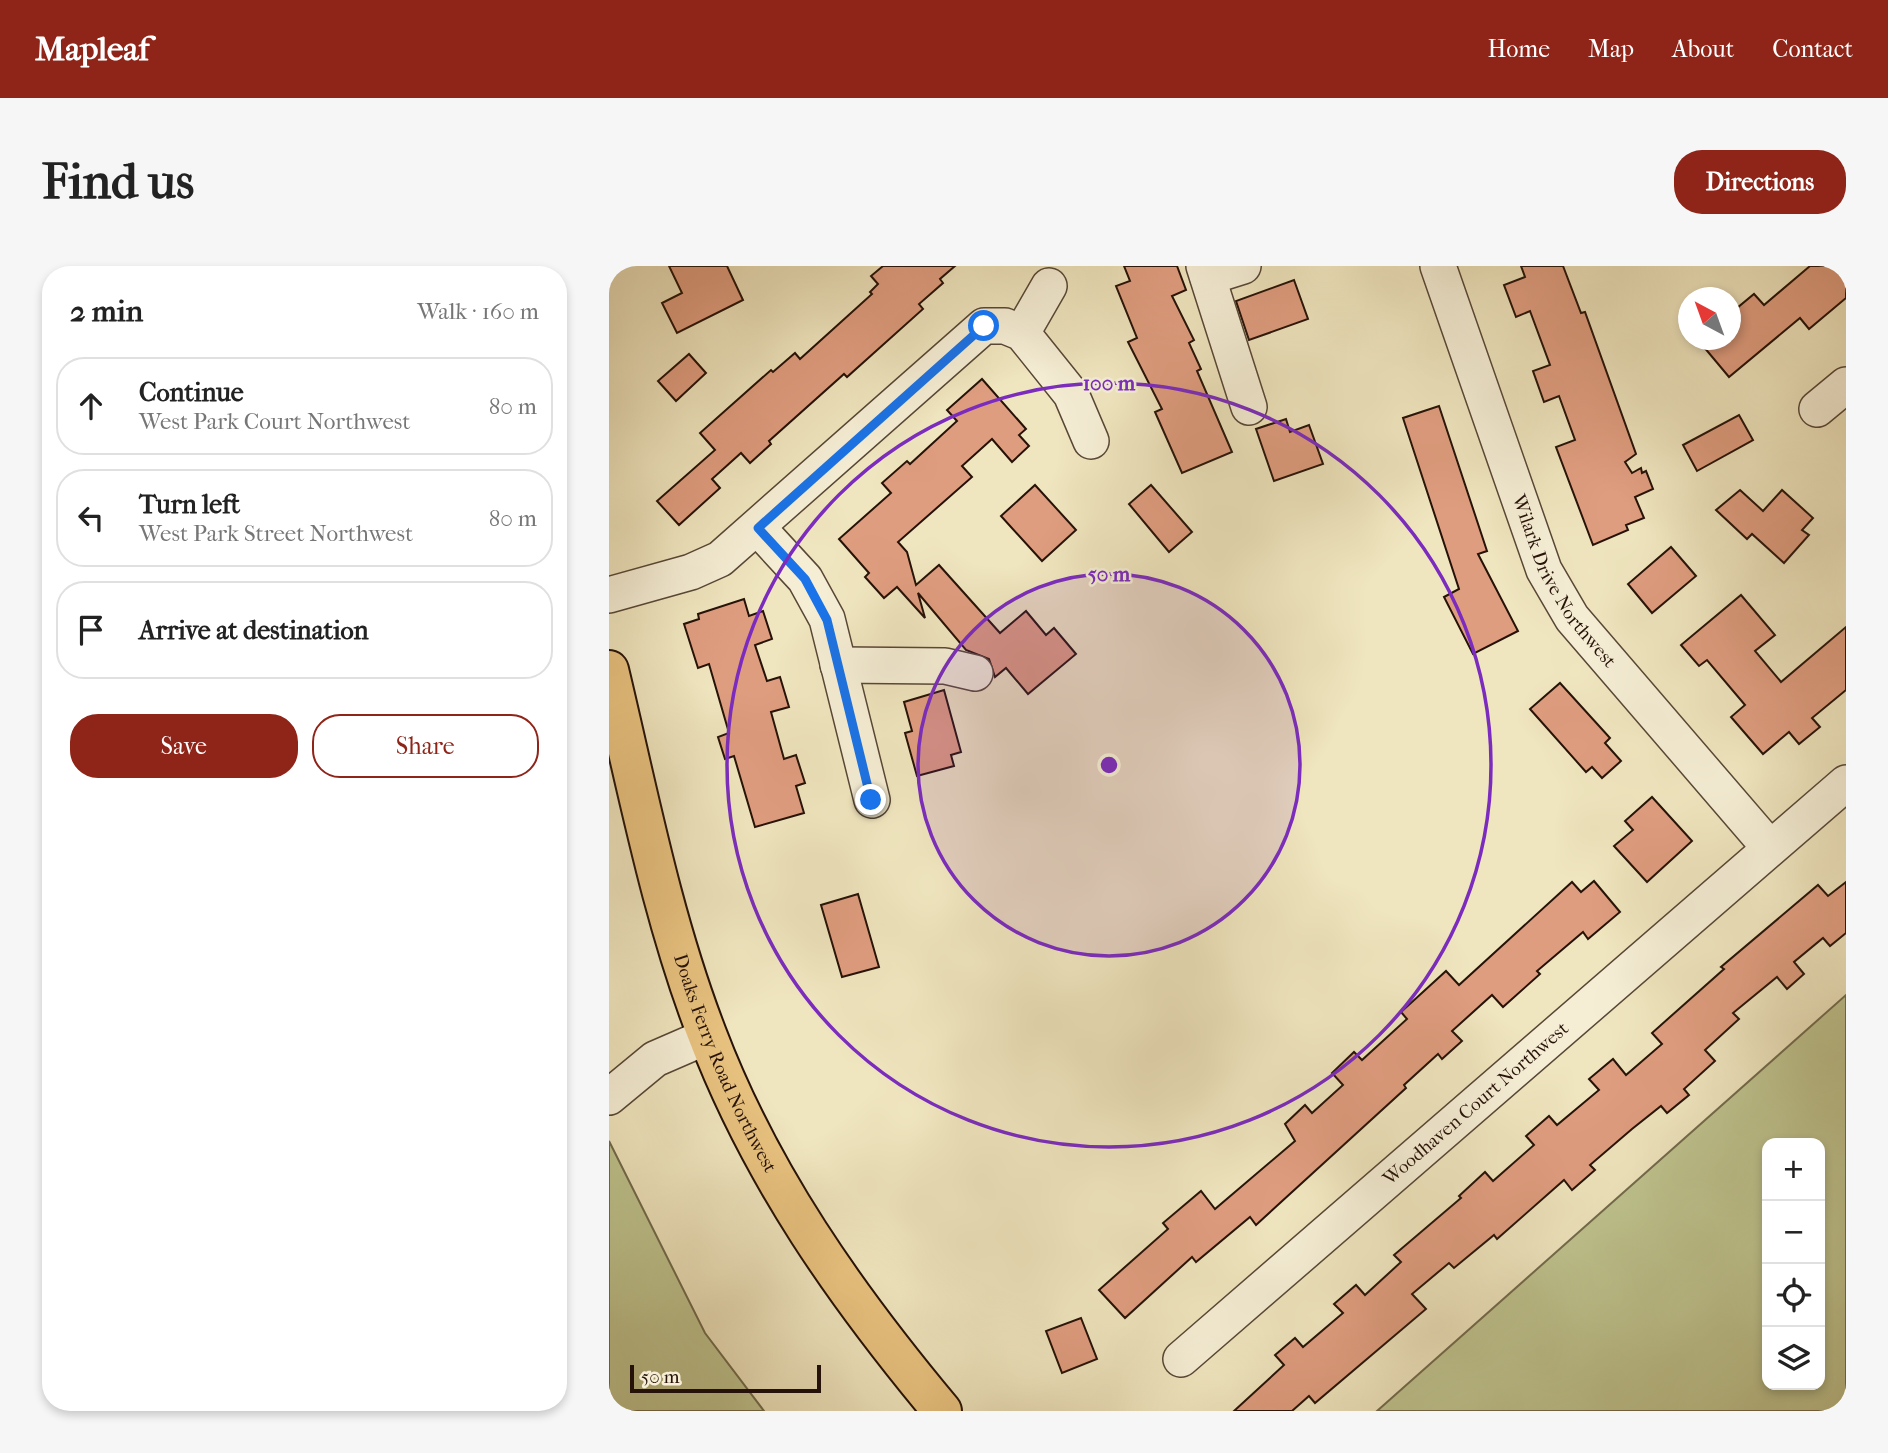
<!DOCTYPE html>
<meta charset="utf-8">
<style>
:root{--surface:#fff;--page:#f6f6f6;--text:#222;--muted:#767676;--line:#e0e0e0;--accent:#8f2418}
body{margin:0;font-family:"IM FELL French Canon",serif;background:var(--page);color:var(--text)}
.controls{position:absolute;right:21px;bottom:21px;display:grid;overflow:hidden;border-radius:14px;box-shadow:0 4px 10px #0003}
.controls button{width:63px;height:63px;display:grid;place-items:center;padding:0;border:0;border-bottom:2px solid var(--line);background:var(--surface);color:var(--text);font:35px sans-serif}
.compass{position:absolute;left:1069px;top:21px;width:63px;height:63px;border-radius:50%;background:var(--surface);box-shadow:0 4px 10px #0003;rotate:319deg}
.scale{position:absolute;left:21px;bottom:18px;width:191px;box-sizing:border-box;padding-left:7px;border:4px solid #261208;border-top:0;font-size:19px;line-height:24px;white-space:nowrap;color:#261208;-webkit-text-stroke:5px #f5eed5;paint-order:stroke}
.stop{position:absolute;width:21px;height:21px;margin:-16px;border:5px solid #1a73e8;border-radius:50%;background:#fff}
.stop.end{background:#1a73e8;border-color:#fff;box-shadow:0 2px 7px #0008}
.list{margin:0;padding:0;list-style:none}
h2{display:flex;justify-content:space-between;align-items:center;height:91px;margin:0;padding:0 28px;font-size:30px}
h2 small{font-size:23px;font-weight:400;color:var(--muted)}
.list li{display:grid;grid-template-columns:46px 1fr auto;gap:21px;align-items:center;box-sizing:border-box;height:98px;margin:0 14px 14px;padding:0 14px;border:2px solid var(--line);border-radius:28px}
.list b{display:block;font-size:26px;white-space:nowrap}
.list p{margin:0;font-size:23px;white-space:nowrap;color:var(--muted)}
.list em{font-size:23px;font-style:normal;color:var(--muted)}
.actions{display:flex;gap:14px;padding:21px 28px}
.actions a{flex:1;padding:16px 0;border:2px solid var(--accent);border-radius:28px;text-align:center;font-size:24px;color:var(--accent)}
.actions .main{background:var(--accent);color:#fff}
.icon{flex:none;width:38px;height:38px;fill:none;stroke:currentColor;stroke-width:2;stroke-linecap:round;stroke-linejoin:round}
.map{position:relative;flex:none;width:1237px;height:1145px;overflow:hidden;border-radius:28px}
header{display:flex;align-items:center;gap:42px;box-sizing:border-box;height:98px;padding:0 35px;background:var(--accent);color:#fff}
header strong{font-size:33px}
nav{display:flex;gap:38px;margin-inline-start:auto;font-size:24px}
.intro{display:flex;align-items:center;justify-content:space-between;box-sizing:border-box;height:168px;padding:0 42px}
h1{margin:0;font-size:49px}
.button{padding:18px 32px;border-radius:28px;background:var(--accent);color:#fff;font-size:24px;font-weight:700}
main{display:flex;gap:42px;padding:0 42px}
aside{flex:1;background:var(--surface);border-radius:28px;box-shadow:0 4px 10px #0003}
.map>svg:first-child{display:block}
.green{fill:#bec38e;stroke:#726a4b;stroke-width:2;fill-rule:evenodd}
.building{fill:#df9d7f;stroke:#261208;stroke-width:2}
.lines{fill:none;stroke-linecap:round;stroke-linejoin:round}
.minor-casing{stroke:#584736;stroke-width:38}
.major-casing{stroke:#261208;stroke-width:42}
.minor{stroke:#f5eed5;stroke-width:35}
.major{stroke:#e8c27f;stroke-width:38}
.route{stroke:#1a73e8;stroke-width:9}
.ring{fill:none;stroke:#7b2cbf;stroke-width:3.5}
.labels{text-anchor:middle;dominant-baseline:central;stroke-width:5;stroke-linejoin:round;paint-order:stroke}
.street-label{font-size:19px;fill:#261208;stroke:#f5eed5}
.centre{fill:#7b2cbf;stroke:#f5eed5;stroke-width:3.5}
.ring-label{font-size:21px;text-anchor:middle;font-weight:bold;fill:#7b2cbf;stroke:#f5eed5;stroke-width:5;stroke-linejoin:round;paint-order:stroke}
</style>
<header>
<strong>Mapleaf</strong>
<nav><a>Home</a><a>Map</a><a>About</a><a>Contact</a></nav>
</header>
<div class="intro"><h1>Find us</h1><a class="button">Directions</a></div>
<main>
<aside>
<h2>2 min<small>Walk · 160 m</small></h2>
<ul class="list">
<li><svg class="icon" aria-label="ahead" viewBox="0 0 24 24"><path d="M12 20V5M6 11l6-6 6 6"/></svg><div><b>Continue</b><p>West Park Court Northwest</p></div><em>80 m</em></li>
<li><svg class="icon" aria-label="left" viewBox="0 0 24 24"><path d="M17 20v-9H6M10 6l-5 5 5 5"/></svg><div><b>Turn left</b><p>West Park Street Northwest</p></div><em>80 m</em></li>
<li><svg class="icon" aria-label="arrive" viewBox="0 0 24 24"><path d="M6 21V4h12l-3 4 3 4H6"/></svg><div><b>Arrive at destination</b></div></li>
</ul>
<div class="actions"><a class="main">Save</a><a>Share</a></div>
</aside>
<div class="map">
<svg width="1237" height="1145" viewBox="0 0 1237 1145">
<rect width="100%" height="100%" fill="#efe5be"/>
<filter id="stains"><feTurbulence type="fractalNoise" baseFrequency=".00286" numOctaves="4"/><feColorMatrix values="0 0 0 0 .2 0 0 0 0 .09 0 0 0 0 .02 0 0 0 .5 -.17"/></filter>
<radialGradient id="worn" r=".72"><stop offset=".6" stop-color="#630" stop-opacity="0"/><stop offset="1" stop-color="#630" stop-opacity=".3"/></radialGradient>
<g class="green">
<path d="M1237 729V1145H768ZM1158 877H1211V1119H1158Z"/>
<path d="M0 875 96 1067 155 1145H0Z"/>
</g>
<g class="building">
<path d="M60 0H118L134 34 68 67 53 37 73 27Z"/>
<path d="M274 0H346L331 13 334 17 310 38 314 43 238 111 235 108 160 175 162 178 141 197 132 187 103 213 111 222 70 259 48 235 106 184 91 167 162 104 164 106 186 87 191 93 263 28 261 26 269 18 262 10Z"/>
<path d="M515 0H568L577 24 563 30 585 74 580 77 592 103 588 105 623 186 573 207 546 146 553 143 519 76 528 72 507 20 521 15Z"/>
<path d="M912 0H954L972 47 976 46 1027 188 1016 196 1023 207 1032 202 1033 207 1037 205 1044 223 1026 231 1035 252 1017 259 1019 264 984 279 947 181 966 174 950 130 935 136 924 105 941 99 921 45 907 51 895 19 916 11Z"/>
<path d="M1201 0H1228L1237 11V32L1200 63 1191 52 1120 111 1089 74H1122V47L1145 28 1155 39Z"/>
<path d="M685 14 699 53 640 74 627 35Z"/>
<path d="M80 88 97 107 67 135 49 115Z"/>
<path d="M373 113 417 163 410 169 420 180 403 196 383 173 353 200 363 211 289 276 298 286 307 319 330 299 391 367 417 345 437 369 445 362 467 388 419 428 397 402 386 411 380 393 357 384 309 327 316 352 288 321 275 332 256 311 260 307 230 273 282 227 273 217 298 195 301 198 348 155 338 144Z"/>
<path d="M830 140 878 285 869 288 909 365 864 388 835 331 850 323 794 152Z"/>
<path d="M1130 149 1144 174 1088 205 1074 179Z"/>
<path d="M677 153 681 166 700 159 714 198 665 215 647 163Z"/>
<path d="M426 219 467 264 433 295 392 250Z"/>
<path d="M542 219 583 266 560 286 520 238Z"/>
<path d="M1131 224 1154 245 1173 224 1204 252 1193 264 1200 269 1175 297 1143 268 1138 273 1107 244Z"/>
<path d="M1062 281 1087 310 1043 347 1019 318Z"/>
<path d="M1132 329 1166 369 1146 385 1172 416 1237 361V424L1203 452 1211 461 1190 478 1180 466 1154 488 1122 451 1136 439 1098 394 1090 400 1072 379Z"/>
<path d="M135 333 140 350 154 345 163 373 146 379 158 415 171 411 180 441 162 446 175 493 187 489 196 517 187 520 195 547 146 561 125 490 116 493 109 471 120 467 100 398 89 402 75 358 90 353 89 348Z"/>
<path d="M951 417 1001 472 996 477 1012 495 993 512 983 501 977 506 921 443Z"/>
<path d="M335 424 352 486 342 489 345 500 308 510 296 467 303 465 295 436Z"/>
<path d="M1043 531 1083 575 1038 616 1005 580 1024 564 1016 555Z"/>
<path d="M985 615 1011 646 979 673 974 666 928 705 931 708 894 741 883 729 843 765 853 775 833 793 829 788 795 819 797 822 647 959 641 951 587 996 583 991 516 1052 490 1024 559 963 554 957 592 925 606 943 686 875 676 858 696 839 703 847 734 819 723 807 745 786 753 794 798 753 792 746 837 705 850 719 963 616 972 626Z"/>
<path d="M1237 616V667L1221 680 1214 672 1185 696 1195 708 1178 723 1168 711 1124 747 1130 753 1096 784 1106 795 1075 823 1080 829 1058 847 1052 840 1023 863 981 899 986 904 963 924 955 914 888 973 885 969 845 1002 840 997 803 1028 817 1043 706 1137 700 1130 683 1145H625L675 1099 666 1089 686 1072 694 1081 734 1047 725 1038 747 1019 756 1029 792 996 785 989 852 932 850 930 876 906 884 915 925 879 917 870 940 850 948 859 990 824 980 813 1004 793 1017 809 1053 778 1043 767 1115 703 1112 701 1209 619 1219 630Z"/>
<path d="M249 628 270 701 233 711 212 639Z"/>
<path d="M472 1052 488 1093 453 1107 437 1065Z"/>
</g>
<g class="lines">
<defs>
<g id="minor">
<path d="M595 0 640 141"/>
<path id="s1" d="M829 0 935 304 963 352 1161 582"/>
<path d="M599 11 634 0"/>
<path d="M413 67 440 20"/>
<path d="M1208 143 1237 119"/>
<path d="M149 262 196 313 218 353 263 534"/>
<path d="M0 329 82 306 111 293 375 60H396L413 67 462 128 482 175"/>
<path d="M229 399 336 400 366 407"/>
<path d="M0 831 46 793 99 770"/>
<path id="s2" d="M572 1093 1237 517"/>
</g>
<g id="major">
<path id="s3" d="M0 404C29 525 53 652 98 768 152 910 237 1030 333 1145"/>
</g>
</defs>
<use href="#minor" class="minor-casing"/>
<use href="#major" class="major-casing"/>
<use href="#minor" class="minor"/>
<use href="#major" class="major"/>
</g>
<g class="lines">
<path class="route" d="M262 534 218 354 196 313 149 262 375 60"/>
</g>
<circle cx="500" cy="499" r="191" fill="#7b2cbf" fill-opacity=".12"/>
<g class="ring">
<circle cx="500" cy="499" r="191"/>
<circle cx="500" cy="499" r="382"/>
</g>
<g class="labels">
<g class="street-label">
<text stroke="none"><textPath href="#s1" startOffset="341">Wilark Drive Northwest</textPath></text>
<text stroke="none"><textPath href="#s3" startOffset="411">Doaks Ferry Road Northwest</textPath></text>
<text stroke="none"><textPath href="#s2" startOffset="390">Woodhaven Court Northwest</textPath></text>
</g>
</g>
<circle cx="500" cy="499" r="10" class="centre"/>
<g class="ring-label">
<text x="500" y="124">100 m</text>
<text x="500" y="315">50 m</text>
</g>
<rect width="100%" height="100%" filter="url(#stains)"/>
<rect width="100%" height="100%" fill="url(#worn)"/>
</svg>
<div class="controls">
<button>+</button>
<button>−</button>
<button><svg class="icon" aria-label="locate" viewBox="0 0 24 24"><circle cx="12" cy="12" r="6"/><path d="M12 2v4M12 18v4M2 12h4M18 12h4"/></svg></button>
<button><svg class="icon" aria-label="layers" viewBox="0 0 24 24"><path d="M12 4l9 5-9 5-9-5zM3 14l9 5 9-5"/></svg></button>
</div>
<svg class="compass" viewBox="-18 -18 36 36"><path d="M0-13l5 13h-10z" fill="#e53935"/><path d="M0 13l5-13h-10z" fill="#767676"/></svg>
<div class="scale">50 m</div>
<div class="stop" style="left:375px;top:60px"></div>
<div class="stop end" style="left:262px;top:534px"></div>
</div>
</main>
